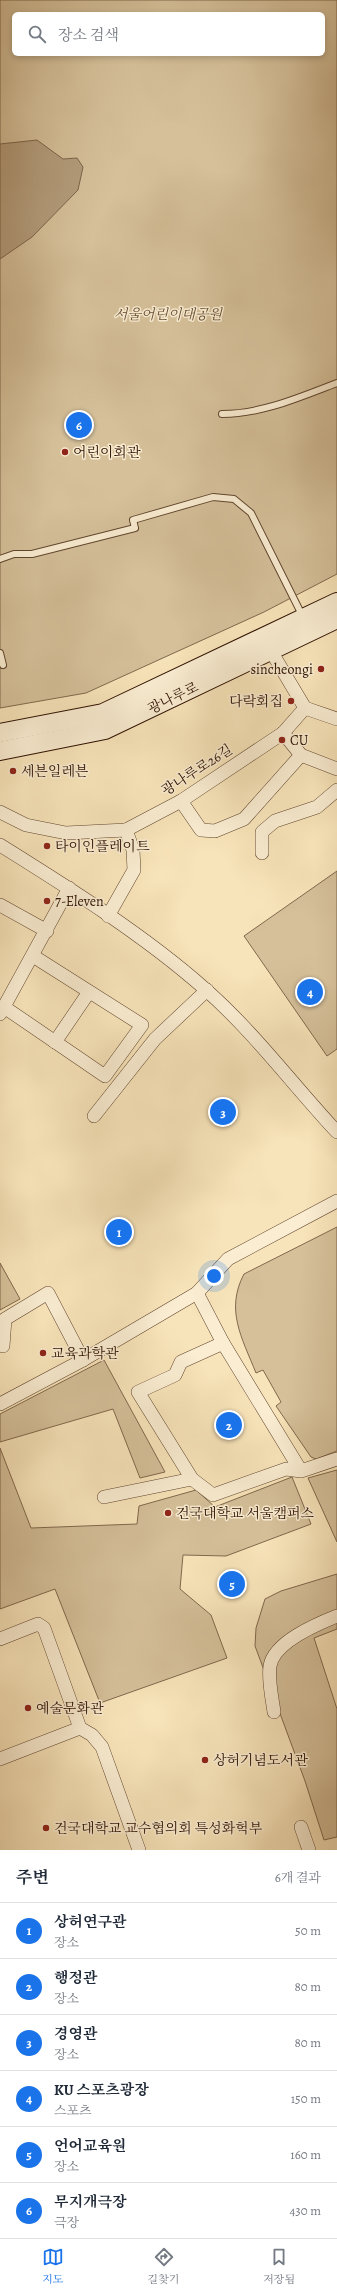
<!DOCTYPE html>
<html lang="ko">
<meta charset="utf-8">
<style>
:root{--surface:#fff;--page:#f6f6f7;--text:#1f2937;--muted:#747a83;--line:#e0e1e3;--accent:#1a73e8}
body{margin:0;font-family:Alegreya,"Noto Serif KR",serif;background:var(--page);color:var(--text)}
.you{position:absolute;left:214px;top:1276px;width:14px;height:14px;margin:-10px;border:3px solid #fff;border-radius:50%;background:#1a73e8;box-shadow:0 0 0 6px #1a73e833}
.badge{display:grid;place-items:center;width:26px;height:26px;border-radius:50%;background:var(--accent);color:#fff;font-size:13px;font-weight:700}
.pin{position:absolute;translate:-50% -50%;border:2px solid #fff;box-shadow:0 1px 4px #0006}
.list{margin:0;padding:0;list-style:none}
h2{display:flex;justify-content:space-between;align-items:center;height:52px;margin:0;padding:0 16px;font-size:17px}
h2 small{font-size:13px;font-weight:400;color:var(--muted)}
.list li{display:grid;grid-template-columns:26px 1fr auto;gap:12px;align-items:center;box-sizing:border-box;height:56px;padding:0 16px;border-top:1px solid var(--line)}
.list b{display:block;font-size:15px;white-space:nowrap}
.list p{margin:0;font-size:13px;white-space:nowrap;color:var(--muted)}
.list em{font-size:13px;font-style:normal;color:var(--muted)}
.icon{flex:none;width:22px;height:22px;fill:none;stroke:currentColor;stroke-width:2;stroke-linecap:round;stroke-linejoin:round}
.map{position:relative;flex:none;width:337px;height:1850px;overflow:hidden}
.search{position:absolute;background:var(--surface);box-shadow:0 2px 6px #0003;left:12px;right:12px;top:12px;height:44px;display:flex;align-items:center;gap:10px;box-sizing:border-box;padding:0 14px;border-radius:6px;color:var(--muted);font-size:15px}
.sheet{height:388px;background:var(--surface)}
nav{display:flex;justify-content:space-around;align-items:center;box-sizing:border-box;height:56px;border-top:1px solid var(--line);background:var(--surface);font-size:11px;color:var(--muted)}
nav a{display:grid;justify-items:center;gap:2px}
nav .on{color:var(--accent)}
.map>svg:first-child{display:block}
.green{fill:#d5c09a;stroke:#81684d;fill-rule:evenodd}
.water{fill:#b39c7b;stroke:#7d644a}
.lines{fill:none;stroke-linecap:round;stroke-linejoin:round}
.lane-casing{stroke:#60452e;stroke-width:8}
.street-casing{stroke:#60452e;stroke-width:14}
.secondary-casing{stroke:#2d1000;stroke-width:20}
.lane{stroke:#faedd2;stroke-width:6}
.street{stroke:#faedd2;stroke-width:13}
.secondary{stroke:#faedd2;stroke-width:18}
.poi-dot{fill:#8f2418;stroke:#faedd2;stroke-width:1.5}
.labels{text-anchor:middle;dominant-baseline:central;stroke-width:3;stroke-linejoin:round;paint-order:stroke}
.park-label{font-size:14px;font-style:italic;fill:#684e36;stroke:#faedd2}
.poi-label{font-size:14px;fill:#2d1000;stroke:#faedd2;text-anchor:start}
.street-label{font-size:14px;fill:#2d1000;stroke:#faedd2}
</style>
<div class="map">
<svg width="337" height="1850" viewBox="0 0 337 1850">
<rect width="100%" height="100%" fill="#f8e4ba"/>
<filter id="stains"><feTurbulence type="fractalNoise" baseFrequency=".005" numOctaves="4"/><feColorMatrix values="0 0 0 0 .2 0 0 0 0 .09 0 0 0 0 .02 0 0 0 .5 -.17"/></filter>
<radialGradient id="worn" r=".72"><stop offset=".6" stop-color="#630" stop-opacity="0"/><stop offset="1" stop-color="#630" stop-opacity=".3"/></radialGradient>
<g class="green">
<path d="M0 0H337V574L264 612 86 693 0 708ZM14 14H323V54H14Z"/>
<path d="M337 871V1049L327 1056 244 936Z"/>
<path d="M337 1227V1451L316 1459 311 1457 276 1406 281 1402 263 1370 256 1373C242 1338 225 1310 244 1274Z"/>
<path d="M0 1263 20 1299 0 1310Z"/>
<path d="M104 1360 165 1472 140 1478 113 1409 0 1442V1414Z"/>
<path d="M0 1448 31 1528 137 1524 139 1506 196 1490 215 1507 292 1477 311 1524 226 1556 183 1555 180 1589 211 1615 227 1658 100 1703 55 1589 0 1609Z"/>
<path d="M337 1470V1542L308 1478Z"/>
<path d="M337 1574V1629L314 1638 337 1709V1837L324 1840 305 1781 255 1646 256 1628 265 1599 281 1591Z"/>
</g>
<path class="water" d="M37 140 63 159 77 158 83 167 78 190 32 237 0 259V144Z"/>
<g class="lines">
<defs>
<g id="lane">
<path d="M222 414C262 414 300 397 337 383"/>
<path d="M0 559 14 554H32L135 528 133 520 213 497 234 499 251 513 303 617"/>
<path d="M0 653 3 665"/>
</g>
<g id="street">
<path d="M271 651 305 708"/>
<path d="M305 708 337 719"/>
<path d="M283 733 301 755 337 769"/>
<path d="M181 801 201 830 215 831 244 819 301 755"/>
<path d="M0 812 26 825 66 833 126 830 133 850 134 870 108 916"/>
<path d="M126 830 181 801 283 733 305 708"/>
<path d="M0 845C69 888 144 935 205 989 254 1032 293 1085 337 1132"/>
<path d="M262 853V832L275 821 317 807 337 790"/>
<path d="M0 905 47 931"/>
<path d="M4 1007 105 1076 142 1025 33 956"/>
<path d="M0 1014 69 888"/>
<path d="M55 1042 89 992"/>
<path d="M94 1116 155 1039 207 990"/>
<path d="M197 1293 223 1343"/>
<path d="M3 1346 5 1319 48 1293 83 1360 197 1293 228 1259 337 1201"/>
<path d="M0 1404 83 1360"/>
<path d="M301 1471 223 1343 181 1362 175 1375 138 1392 192 1479 213 1495 286 1469 301 1471 337 1459"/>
<path d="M104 1497 192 1479"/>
<path d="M0 1639 38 1624 44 1628 80 1728"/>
<path d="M274 1712C272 1697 268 1681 270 1666 274 1642 317 1624 337 1616"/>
<path d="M0 1759 80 1728 92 1735 102 1747 139 1850"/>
<path d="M301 1827 309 1850"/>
</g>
<g id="secondary">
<path d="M0 733 103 713 337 602"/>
<path d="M0 751 105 730 337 619"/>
</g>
</defs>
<use href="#lane" class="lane-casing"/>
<use href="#street" class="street-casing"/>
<use href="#secondary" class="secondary-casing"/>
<use href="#lane" class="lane"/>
<use href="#street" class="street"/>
<use href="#secondary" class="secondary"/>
</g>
<g class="poi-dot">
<circle cx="65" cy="452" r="4"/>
<circle cx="321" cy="669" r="4"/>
<circle cx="291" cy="701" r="4"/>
<circle cx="282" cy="740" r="4"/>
<circle cx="13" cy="771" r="4"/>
<circle cx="47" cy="846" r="4"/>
<circle cx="47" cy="901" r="4"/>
<circle cx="43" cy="1353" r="4"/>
<circle cx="168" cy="1513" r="4"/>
<circle cx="28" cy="1708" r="4"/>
<circle cx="205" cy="1760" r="4"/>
<circle cx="46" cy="1828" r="4"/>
</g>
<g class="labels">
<g class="park-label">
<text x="168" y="314">서울어린이대공원</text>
</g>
<g class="poi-label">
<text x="73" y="452">어린이회관</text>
<text x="313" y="669" text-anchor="end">sincheongi</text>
<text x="283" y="701" text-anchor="end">다락회집</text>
<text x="290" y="740">CU</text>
<text x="21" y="771">세븐일레븐</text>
<text x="55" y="846">타이인플레이트</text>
<text x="55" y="901">7-Eleven</text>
<text x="51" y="1353">교육과학관</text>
<text x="176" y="1513">건국대학교 서울캠퍼스</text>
<text x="36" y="1708">예술문화관</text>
<text x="213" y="1760">상허기념도서관</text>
<text x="54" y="1828">건국대학교 교수협의회 특성화헉부</text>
</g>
<g class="street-label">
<text transform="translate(173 698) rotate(-26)">광나루로</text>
<text transform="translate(197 770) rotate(-33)">광나루로26길</text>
</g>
</g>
<rect width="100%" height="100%" filter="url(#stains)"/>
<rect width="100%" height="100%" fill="url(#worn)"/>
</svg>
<div class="you"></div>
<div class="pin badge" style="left:119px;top:1232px">1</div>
<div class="pin badge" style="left:229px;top:1425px">2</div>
<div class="pin badge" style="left:223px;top:1112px">3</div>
<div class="pin badge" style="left:310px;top:992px">4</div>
<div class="pin badge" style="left:232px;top:1584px">5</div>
<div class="pin badge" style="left:79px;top:425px">6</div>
<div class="search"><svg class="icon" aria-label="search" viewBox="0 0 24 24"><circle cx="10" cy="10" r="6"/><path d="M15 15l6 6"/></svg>장소 검색</div>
</div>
<section class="sheet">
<h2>주변<small>6개 결과</small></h2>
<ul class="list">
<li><span class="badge">1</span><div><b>상허연구관</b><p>장소</p></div><em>50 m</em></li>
<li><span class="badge">2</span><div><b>행정관</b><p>장소</p></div><em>80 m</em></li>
<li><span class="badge">3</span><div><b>경영관</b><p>장소</p></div><em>80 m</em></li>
<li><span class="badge">4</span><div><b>KU 스포츠광장</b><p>스포츠</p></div><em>150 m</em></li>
<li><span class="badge">5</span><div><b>언어교육원</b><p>장소</p></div><em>160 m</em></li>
<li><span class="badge">6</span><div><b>무지개극장</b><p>극장</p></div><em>430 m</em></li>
</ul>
</section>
<nav>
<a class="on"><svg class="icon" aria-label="map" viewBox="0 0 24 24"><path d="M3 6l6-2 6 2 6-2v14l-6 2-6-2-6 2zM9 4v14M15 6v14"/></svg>지도</a>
<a><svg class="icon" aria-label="directions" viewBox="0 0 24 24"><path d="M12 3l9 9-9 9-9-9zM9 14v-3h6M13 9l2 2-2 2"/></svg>길찾기</a>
<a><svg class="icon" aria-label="saved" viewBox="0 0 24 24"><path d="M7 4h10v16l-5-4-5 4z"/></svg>저장됨</a>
</nav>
